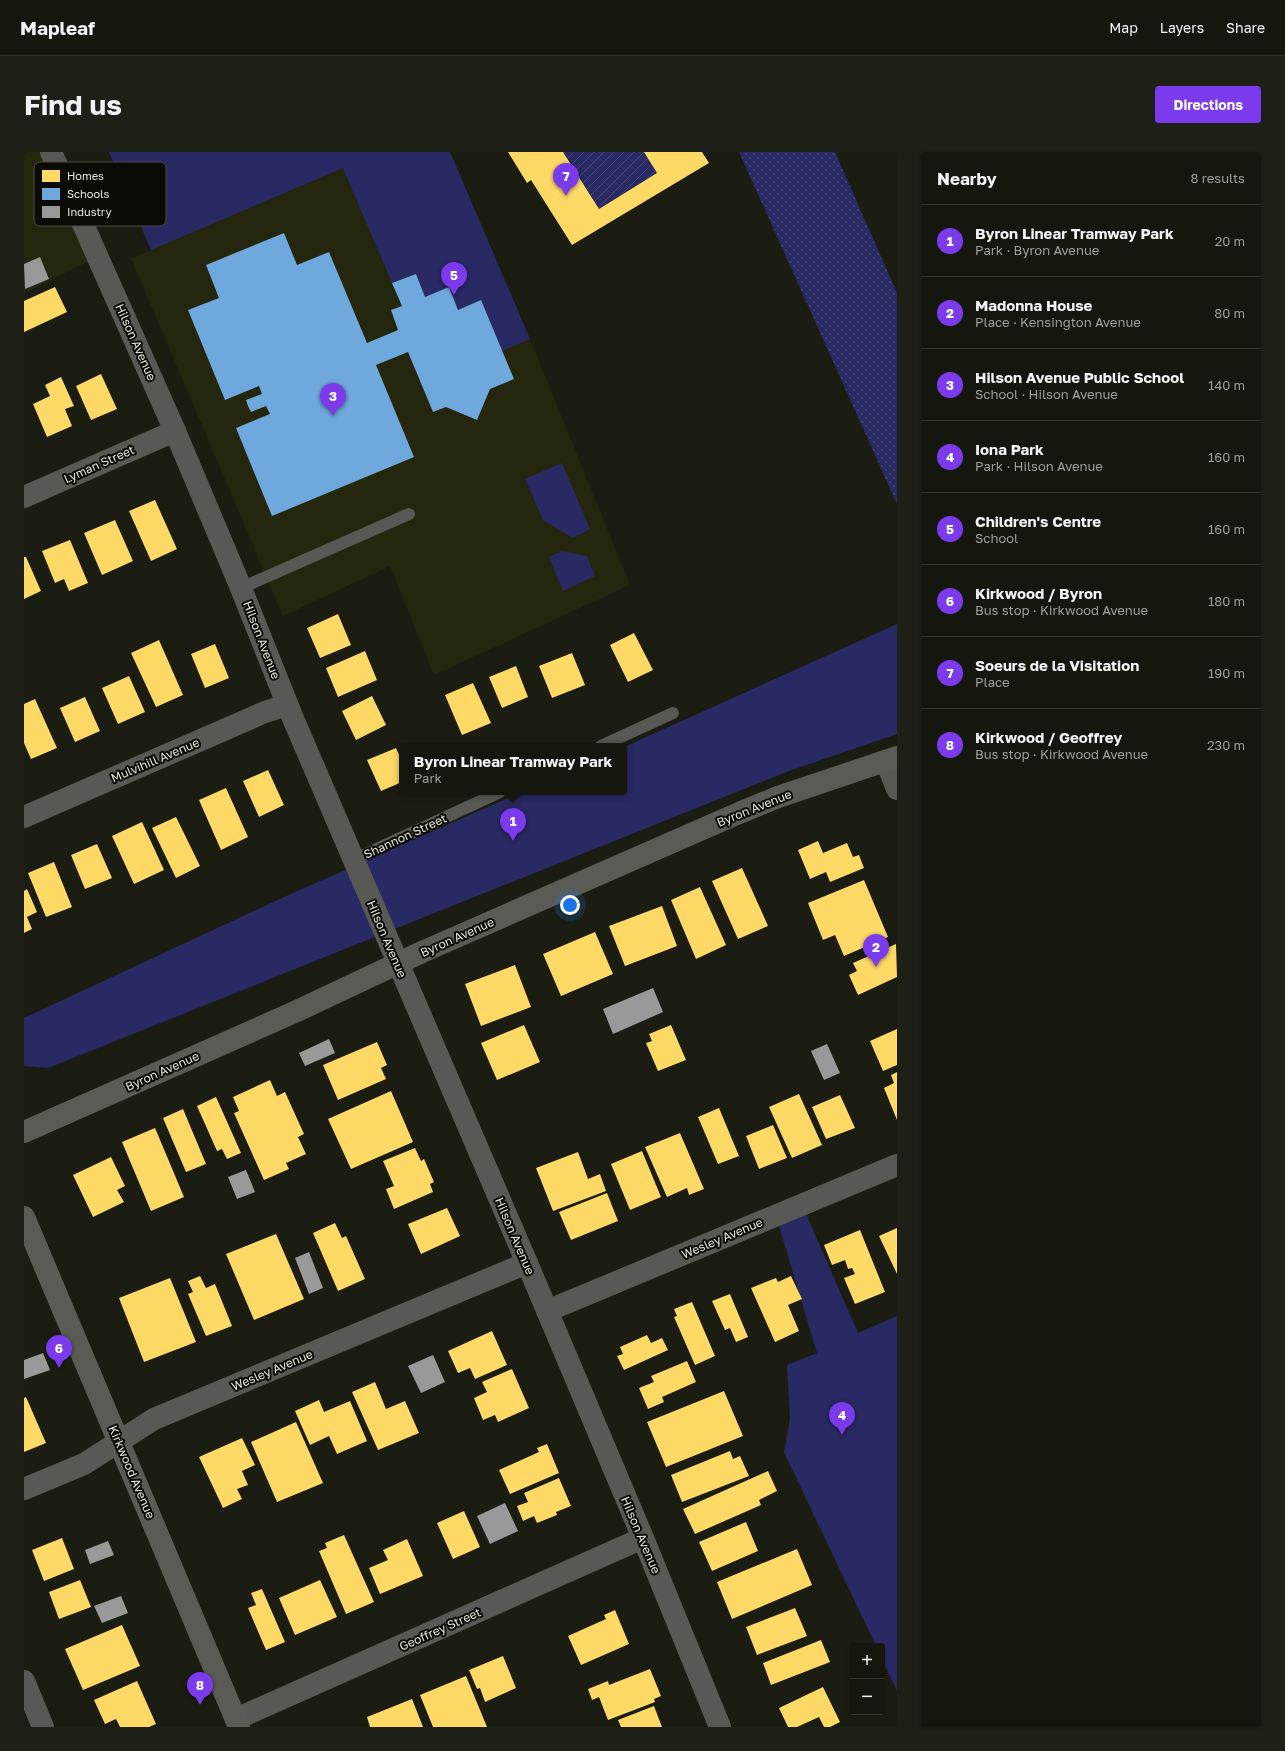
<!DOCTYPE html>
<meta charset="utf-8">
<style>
:root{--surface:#15160e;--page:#1e1f17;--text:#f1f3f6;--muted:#9d9f9e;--line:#34352e;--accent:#7c3aed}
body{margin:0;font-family:"Golos Text",sans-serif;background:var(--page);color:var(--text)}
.controls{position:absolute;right:12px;bottom:12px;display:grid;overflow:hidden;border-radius:4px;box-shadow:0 1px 3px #0004}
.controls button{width:36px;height:36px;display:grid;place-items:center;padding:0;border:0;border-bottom:1px solid var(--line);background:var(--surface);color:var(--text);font:20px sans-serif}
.you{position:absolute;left:546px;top:753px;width:14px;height:14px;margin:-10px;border:3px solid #fff;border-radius:50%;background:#1a73e8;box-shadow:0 0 0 6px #1a73e833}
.badge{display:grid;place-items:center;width:26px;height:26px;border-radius:50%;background:var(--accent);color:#fff;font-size:13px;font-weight:700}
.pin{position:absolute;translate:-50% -33px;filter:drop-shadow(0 1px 2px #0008)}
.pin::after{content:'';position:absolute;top:21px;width:14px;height:12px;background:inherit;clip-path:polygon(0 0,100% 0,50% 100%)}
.popup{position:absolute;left:375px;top:591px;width:228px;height:52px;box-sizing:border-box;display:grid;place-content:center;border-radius:4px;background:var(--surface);filter:drop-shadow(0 1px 3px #0005);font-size:13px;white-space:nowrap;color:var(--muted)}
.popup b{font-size:15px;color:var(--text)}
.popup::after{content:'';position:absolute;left:50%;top:100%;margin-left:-8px;border:8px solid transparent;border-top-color:var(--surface)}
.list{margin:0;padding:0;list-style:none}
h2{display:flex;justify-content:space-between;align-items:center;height:52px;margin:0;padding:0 16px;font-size:17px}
h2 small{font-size:13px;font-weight:400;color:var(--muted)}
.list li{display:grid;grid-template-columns:26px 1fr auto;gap:12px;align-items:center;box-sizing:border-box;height:72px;padding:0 16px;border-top:1px solid var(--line)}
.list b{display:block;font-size:15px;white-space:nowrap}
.list p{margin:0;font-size:13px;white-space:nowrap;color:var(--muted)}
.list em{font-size:13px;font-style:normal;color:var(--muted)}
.map{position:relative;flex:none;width:873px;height:1575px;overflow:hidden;border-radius:4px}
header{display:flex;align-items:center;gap:24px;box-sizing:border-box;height:56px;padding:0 20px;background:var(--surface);border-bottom:1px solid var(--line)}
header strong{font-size:19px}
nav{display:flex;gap:22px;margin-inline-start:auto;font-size:14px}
.intro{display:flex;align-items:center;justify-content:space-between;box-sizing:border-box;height:96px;padding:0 24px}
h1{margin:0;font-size:28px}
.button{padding:10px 18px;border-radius:4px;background:var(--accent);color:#fff;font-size:14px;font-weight:700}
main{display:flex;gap:24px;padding:0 24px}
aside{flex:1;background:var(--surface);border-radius:4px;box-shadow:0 1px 3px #0004}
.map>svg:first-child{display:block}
.built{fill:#24270d}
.grass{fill:url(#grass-dots)}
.park{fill:#292963}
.garden{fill:url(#garden-furrows)}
.homes{fill:#ffd966}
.schools{fill:#6fa8dc}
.industry{fill:#999}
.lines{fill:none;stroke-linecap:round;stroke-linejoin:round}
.lane{stroke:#585954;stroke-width:12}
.street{stroke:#585954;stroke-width:22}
.secondary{stroke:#5a5b55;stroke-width:22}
.labels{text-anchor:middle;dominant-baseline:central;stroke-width:4;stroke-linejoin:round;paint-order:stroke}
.street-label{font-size:12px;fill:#e5e7da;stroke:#0a0b04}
.key{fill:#0a0b04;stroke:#4c4d44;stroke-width:1}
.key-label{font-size:11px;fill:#e5e7da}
</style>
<header>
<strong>Mapleaf</strong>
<nav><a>Map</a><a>Layers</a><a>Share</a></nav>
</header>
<div class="intro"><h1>Find us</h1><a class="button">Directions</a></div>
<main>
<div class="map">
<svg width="873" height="1575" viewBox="0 0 873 1575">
<defs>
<pattern id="grass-dots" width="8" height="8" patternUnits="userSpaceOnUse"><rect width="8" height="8" fill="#292963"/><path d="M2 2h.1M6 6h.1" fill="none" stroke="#484879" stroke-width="1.8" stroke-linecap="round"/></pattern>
<pattern id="garden-furrows" width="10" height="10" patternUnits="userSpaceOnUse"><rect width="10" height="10" fill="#292963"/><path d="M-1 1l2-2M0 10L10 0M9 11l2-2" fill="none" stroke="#484879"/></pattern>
</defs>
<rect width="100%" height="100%" fill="#1c1d12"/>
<g class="built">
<path d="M0 0H27L74 105 0 141Z"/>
<path d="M85 0H426L506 187 606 433 410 523 366 414 259 464 107 106 127 98Z"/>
</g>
<path class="grass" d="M715 0H811L873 141V352Z"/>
<g class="park">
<path d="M85 0H426L506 187 478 199 457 149 434 158 425 135 401 145 392 122 368 131 319 16 127 98Z"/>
<path d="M538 311 566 377 549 386 519 368 501 327Z"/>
<path d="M538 399 563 404 571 424 539 439 525 405Z"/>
<path d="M873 472V582L765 619 24 916 0 914V866L260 745 498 640H600V595Z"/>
<path d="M779 1055 834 1181 873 1164V1539L858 1507V1494H852L760 1300 766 1266 763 1213 793 1201 753 1067Z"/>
</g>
<path class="garden" d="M539 0H620L633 21 575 57Z"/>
<g class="homes">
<path d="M484 0H539L575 57 633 21 620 0H678L685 11 548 93 507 28 503 31Z"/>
<path d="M31 135 43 160 0 180V149Z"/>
<path d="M77 222 93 257 67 268 52 234Z"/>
<path d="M37 225 50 254 41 257 48 274 23 285 9 252 26 244 21 233Z"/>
<path d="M131 348 153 397 127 409 105 359Z"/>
<path d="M91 368 109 409 78 423 60 381Z"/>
<path d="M46 388 64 431 45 439 40 427 31 431 18 399Z"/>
<path d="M0 405H2L17 439 0 447Z"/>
<path d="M314 462 327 493 296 506 283 476Z"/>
<path d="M610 481 629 518 604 530 586 493Z"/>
<path d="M135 488 159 543 132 555 107 501Z"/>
<path d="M191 492 205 526 181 536 167 502Z"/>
<path d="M341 499 353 528 314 545 302 516Z"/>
<path d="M548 501 561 533 528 546 515 514Z"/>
<path d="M492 514 504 545 478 556 465 525Z"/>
<path d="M105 524 121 560 94 572 78 536Z"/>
<path d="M449 531 467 571 438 583 421 543Z"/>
<path d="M348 544 362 573 332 588 318 559Z"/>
<path d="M61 545 76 579 51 590 36 556Z"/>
<path d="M11 547 33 596 7 607 0 591V552Z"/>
<path d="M372 596 378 609V630L357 639 343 608Z"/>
<path d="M244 618 260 653 235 665 219 629Z"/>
<path d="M202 636 224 685 197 698 175 648Z"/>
<path d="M152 665 176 714 152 726 128 676Z"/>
<path d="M118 670 140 718 110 732 88 684Z"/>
<path d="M794 689 799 701 823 691 829 705 835 703 840 716 806 730 802 720 786 727 774 698Z"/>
<path d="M73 692 88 726 61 737 47 703Z"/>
<path d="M30 710 48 755 22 765 4 721Z"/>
<path d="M718 716 744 774 714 787 688 729Z"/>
<path d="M840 728 864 785 820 804 811 783 799 788 784 751Z"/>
<path d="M676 735 702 793 672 807 647 748Z"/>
<path d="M3 737 13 760 3 765 8 777 0 781V739Z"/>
<path d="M638 754 653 794 601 814 585 774Z"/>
<path d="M571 780 589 822 537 844 519 802Z"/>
<path d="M872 792 873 825 834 843 825 823 833 819 829 811Z"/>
<path d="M491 813 507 855 457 874 441 832Z"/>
<path d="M500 873 516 910 473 928 457 891Z"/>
<path d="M647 873 662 908 634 919 622 891 628 889 625 882Z"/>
<path d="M873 877V913L859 919 846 889Z"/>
<path d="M353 890 363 913 357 916 362 927 314 948 299 913Z"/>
<path d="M873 920V968L860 936 870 931 867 923Z"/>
<path d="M246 928 253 944 261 940 280 982 274 985 282 1002 262 1011 265 1017 240 1028 210 961 215 959 209 945Z"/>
<path d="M367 939 389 990 327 1017 304 967Z"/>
<path d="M775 942 798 993 768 1006 745 955Z"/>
<path d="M816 943 831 976 802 987 788 955Z"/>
<path d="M192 945 217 1001 203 1007 198 997 193 999 173 954Z"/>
<path d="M695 956 715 1004 694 1012 674 965Z"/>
<path d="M159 957 182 1012 162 1020 139 966Z"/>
<path d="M749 973 763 1006 735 1017 722 984Z"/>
<path d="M131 976 160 1045 127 1059 98 990Z"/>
<path d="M656 981 680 1037 665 1043 663 1036 643 1045 621 995Z"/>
<path d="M391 996 397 1009 400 1007 410 1030 406 1032 409 1040 370 1057 362 1037 370 1034 359 1009Z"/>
<path d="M618 999 637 1045 606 1058 587 1012Z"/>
<path d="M554 1000 564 1027 576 1022 582 1039 529 1059 512 1016Z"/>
<path d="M87 1005 101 1034 93 1038 100 1050 69 1065 49 1023Z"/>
<path d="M583 1041 594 1069 547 1088 535 1060Z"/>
<path d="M423 1056 436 1084 397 1102 384 1072Z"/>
<path d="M311 1071 318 1086 322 1084 341 1127 314 1139 289 1081Z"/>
<path d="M873 1076V1122L855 1084Z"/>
<path d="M836 1078 861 1140 831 1152 820 1126 831 1122 828 1116 824 1117 821 1108 808 1113 800 1093Z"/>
<path d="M252 1082 280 1147 230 1168 202 1102Z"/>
<path d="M176 1124 182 1136 191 1132 208 1174 182 1184 164 1142 169 1140 164 1129Z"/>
<path d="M767 1124 778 1147 764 1153 775 1179 751 1190 727 1136 752 1126 754 1130Z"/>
<path d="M146 1126 172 1190 120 1210 95 1146Z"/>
<path d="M706 1142 724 1185 712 1190 706 1176 701 1178 688 1149Z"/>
<path d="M668 1150 691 1204 671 1213 650 1165 653 1164 650 1157Z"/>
<path d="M468 1179 483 1213 451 1227 446 1216 434 1221 424 1199Z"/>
<path d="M623 1183 627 1191 638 1186 644 1198 600 1218 593 1204 599 1202 596 1195Z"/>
<path d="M663 1209 672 1230 638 1245 640 1250 624 1257 615 1236 630 1230 627 1224Z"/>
<path d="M488 1217 505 1256 474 1270 471 1263 459 1268 450 1246 463 1240 458 1230Z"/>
<path d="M351 1230 362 1257 381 1249 395 1281 354 1298 328 1240Z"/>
<path d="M700 1239 719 1284 642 1315 623 1270Z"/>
<path d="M2 1245 22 1291 0 1300V1246Z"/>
<path d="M295 1248 300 1260 326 1249 343 1289 313 1302 305 1284 286 1293 271 1259Z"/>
<path d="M272 1270 299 1331 253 1350 227 1290Z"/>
<path d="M218 1286 231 1313 218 1319 224 1333 213 1337 218 1347 199 1356 175 1305Z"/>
<path d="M523 1292 535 1321 486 1342 475 1318 515 1300 513 1296Z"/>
<path d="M706 1299 709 1307 716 1304 725 1324 658 1350 647 1323Z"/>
<path d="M744 1319 753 1339 735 1348 737 1353 671 1382 659 1357Z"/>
<path d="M535 1326 547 1354 532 1360 533 1363 513 1371 510 1364 499 1369 493 1354 504 1350 500 1341Z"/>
<path d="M440 1359 456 1395 429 1407 413 1371Z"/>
<path d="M722 1370 734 1399 688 1419 675 1390Z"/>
<path d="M320 1383 350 1450 322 1462 295 1399 303 1396 301 1391Z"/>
<path d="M38 1386 50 1417 20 1429 8 1398Z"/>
<path d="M383 1387 399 1424 356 1442 345 1416 364 1408 359 1398Z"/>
<path d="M773 1397 788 1433 708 1467 693 1430Z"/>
<path d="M56 1428 67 1455 35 1467 25 1440Z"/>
<path d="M296 1428 313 1465 271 1483 255 1446Z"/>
<path d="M238 1437 261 1490 242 1498 224 1456 232 1453 227 1441Z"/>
<path d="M771 1456 783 1484 733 1503 722 1475Z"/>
<path d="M591 1458 605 1492 557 1513 544 1484 582 1467 580 1463Z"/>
<path d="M98 1473 116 1514 59 1538 41 1497Z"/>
<path d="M797 1488 806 1510 747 1533 739 1511Z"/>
<path d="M479 1504 492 1536 461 1550 456 1536 453 1537 445 1518Z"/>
<path d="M626 1517 637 1544 630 1547 631 1550 584 1568 575 1545 568 1548 564 1537 584 1529 585 1533Z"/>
<path d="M442 1524 463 1575H409L396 1543Z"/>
<path d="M113 1529 132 1572 125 1575H96L92 1567 81 1572 70 1548Z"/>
<path d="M799 1535 816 1570 806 1575H800L795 1565 773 1575H764L755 1556Z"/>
<path d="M388 1547 399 1575H346L343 1565Z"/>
<path d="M630 1554 638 1575H597L594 1568Z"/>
</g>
<path class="schools" d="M260 81 273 113 305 100 343 191 374 178 367 158 378 154 368 131 392 122 401 145 425 135 434 158 457 148 490 227 466 237 453 268 422 255 409 260 384 200 352 213 390 305 248 364 212 276 246 262 242 254 227 260 224 254 222 248 238 242 235 234 201 248 164 158 195 146 182 113Z"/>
<g class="industry">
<path d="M16 105 25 127 1 137 0 112Z"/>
<path d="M629 836 639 860 589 882 579 857Z"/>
<path d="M305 887 311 901 281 914 275 901Z"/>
<path d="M803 892 816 921 800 928 787 899Z"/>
<path d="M222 1018 231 1040 213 1047 204 1025Z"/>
<path d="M285 1100 299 1136 285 1142 271 1106Z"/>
<path d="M19 1201 26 1218 0 1227V1208Z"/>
<path d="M409 1203 421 1230 397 1241 384 1214Z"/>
<path d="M481 1351 494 1379 466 1392 453 1364Z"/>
<path d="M84 1389 90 1403 66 1412 61 1398Z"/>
<path d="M97 1444 104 1461 78 1471 70 1454Z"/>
</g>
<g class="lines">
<g class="lane">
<path d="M217 436 385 362"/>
<path d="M577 594 649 561"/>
<path d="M329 708 476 640"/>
</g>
<g class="street">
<path d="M27 0 151 279 217 436 268 564 503 1111 619 1386 696 1575"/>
<path d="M0 345 151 279"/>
<path d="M862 609 873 637"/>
<path d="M0 665 241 560 263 553"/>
<path d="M523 1159 873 1013"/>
<path d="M0 1337 60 1312 130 1267 503 1111"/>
<path d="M0 1529 19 1575"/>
<path d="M212 1567 619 1386"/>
</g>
<g class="secondary">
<path d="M0 980 273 859 398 800 715 661 754 645 873 605"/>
<path d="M0 1065 215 1575"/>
</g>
</g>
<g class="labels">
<g class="street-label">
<text transform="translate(112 190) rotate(66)">Hilson Avenue</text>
<text transform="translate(75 312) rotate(-24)">Lyman Street</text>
<text transform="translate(238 488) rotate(69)">Hilson Avenue</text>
<text transform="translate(131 608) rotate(-23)">Mulvihill Avenue</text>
<text transform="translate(730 656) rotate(-22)">Byron Avenue</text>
<text transform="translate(381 684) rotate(-25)">Shannon Street</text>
<text transform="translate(433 785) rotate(-24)">Byron Avenue</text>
<text transform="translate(363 787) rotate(67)">Hilson Avenue</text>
<text transform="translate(138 919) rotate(-24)">Byron Avenue</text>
<text transform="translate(491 1084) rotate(67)">Hilson Avenue</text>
<text transform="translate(698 1086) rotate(-23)">Wesley Avenue</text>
<text transform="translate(248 1218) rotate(-23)">Wesley Avenue</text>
<text transform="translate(108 1320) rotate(67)">Kirkwood Avenue</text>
<text transform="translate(617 1383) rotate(67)">Hilson Avenue</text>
<text transform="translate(416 1477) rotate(-24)">Geoffrey Street</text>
</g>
</g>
<rect x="10" y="10" width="132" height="64" rx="6" class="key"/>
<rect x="18" y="18" width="18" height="12" fill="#ffd966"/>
<rect x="18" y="36" width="18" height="12" fill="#6fa8dc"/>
<rect x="18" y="54" width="18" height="12" fill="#999"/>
<g class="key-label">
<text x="43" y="28">Homes</text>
<text x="43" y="46">Schools</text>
<text x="43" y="64">Industry</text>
</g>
</svg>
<div class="controls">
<button>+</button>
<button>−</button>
</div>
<div class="you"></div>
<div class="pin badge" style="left:489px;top:689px">1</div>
<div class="popup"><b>Byron Linear Tramway Park</b>Park</div>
<div class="pin badge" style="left:852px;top:815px">2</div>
<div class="pin badge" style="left:309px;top:264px">3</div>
<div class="pin badge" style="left:818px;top:1283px">4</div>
<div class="pin badge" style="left:430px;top:143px">5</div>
<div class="pin badge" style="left:35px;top:1216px">6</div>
<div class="pin badge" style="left:542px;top:44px">7</div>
<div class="pin badge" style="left:176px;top:1553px">8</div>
</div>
<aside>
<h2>Nearby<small>8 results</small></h2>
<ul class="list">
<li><span class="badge">1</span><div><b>Byron Linear Tramway Park</b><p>Park · Byron Avenue</p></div><em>20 m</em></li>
<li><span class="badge">2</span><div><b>Madonna House</b><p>Place · Kensington Avenue</p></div><em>80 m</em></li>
<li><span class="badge">3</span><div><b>Hilson Avenue Public School</b><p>School · Hilson Avenue</p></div><em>140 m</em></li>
<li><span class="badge">4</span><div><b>Iona Park</b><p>Park · Hilson Avenue</p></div><em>160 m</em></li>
<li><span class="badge">5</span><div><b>Children's Centre</b><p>School</p></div><em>160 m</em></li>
<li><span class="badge">6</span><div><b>Kirkwood / Byron</b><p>Bus stop · Kirkwood Avenue</p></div><em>180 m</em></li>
<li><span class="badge">7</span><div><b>Soeurs de la Visitation</b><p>Place</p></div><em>190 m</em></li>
<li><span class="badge">8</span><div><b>Kirkwood / Geoffrey</b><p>Bus stop · Kirkwood Avenue</p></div><em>230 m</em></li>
</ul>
</aside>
</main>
